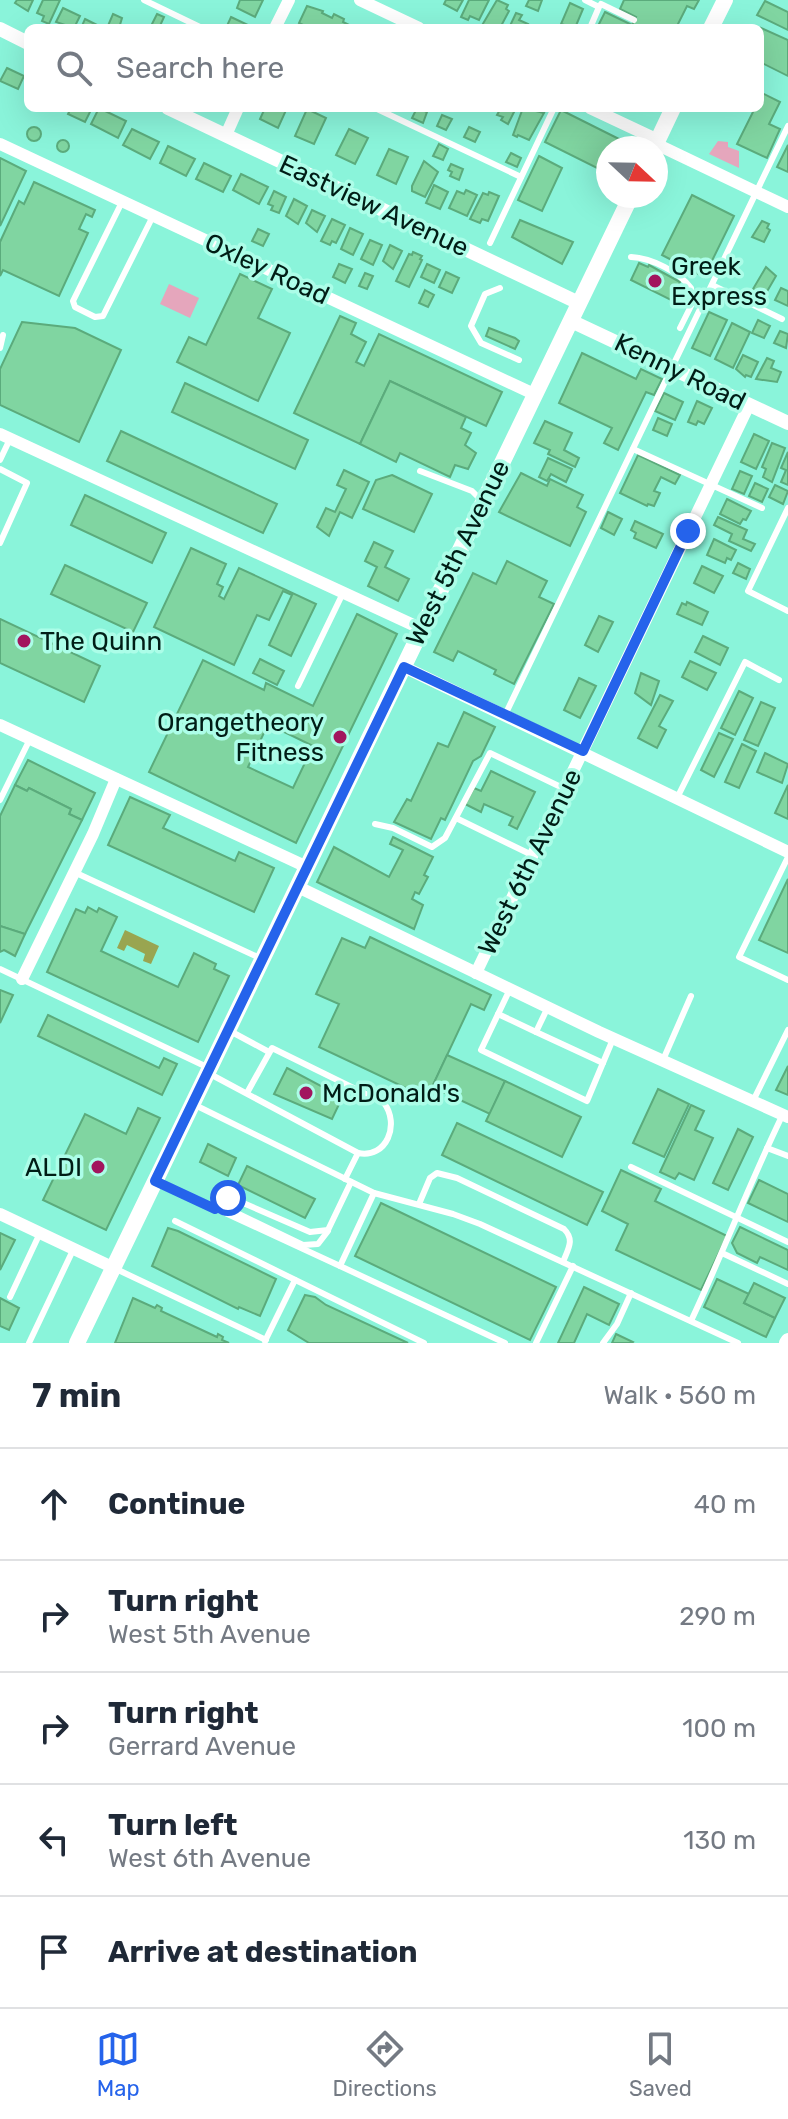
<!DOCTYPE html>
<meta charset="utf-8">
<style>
:root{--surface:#fff;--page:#f2f2f3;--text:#1f2937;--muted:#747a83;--line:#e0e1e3;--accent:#2563eb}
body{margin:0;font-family:Rubik,sans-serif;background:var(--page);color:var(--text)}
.compass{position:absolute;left:596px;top:136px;width:72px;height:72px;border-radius:50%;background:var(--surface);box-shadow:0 8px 32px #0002;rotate:112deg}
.stop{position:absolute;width:24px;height:24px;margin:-18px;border:6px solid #2563eb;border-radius:50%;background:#fff}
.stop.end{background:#2563eb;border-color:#fff;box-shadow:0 2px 8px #0008}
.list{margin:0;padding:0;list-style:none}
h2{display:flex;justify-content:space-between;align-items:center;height:104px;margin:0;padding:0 32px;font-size:34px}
h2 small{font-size:26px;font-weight:400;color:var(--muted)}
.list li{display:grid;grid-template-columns:52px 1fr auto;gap:24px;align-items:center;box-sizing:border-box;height:112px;padding:0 32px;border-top:2px solid var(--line)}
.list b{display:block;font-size:30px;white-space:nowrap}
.list p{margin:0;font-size:26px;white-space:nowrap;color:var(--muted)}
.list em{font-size:26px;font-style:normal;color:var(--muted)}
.icon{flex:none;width:44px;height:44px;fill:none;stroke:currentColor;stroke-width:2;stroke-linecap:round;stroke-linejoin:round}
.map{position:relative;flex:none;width:788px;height:1343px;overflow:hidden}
.search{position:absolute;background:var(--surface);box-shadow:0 8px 32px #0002;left:24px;right:24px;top:24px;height:88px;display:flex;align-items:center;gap:20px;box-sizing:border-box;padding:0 28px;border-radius:12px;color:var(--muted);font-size:30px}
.sheet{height:664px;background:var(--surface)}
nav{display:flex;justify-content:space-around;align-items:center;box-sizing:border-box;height:112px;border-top:2px solid var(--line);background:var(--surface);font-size:22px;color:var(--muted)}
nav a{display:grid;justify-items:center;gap:4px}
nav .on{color:var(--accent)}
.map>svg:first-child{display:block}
.green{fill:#e5a6bc}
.water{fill:#99a550}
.building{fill:#80d5a1;stroke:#5bab7c;stroke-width:2;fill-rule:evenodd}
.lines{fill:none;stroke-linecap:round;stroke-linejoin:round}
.service{stroke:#fff;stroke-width:6}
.minor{stroke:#fff;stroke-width:12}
.tertiary{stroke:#fff;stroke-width:14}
.secondary{stroke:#fff;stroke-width:16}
.route{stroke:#2563eb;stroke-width:10}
.poi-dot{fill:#a2165e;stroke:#acfde8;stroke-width:3}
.labels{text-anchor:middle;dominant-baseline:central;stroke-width:7;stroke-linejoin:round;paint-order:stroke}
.street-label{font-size:26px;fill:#001d16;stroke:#acfde8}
.poi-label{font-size:26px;fill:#001d16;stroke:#acfde8;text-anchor:start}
</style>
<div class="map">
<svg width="788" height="1343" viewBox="0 0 788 1343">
<rect width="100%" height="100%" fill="#8af4da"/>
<g class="green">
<path d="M718 141 728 142V147L739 151V168L709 154Z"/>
<path d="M169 284 199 298 190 318 160 304Z"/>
</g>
<path class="water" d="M125 930 159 946 151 964 143 961 145 954 127 945 124 951 117 948Z"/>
<g class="building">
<path d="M17 0H33L28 11 15 3Z"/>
<path d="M43 0H60L49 24 42 21 44 16 37 13Z"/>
<path d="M240 0H263L255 17 237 8Z"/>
<path d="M446 0H463L457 11 444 4Z"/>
<path d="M469 0H489L479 20 470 16 468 20 461 17Z"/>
<path d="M497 0 508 5 506 9 509 11 500 28 481 27Z"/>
<path d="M529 0H542L538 11 526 6Z"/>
<path d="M624 0H699L694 9 687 6 676 28H639L632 25 636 17 620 9Z"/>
<path d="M765 1 788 12V30L757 15Z"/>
<path d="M570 3 583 9 575 28 561 24Z"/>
<path d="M307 6 323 11 322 13 332 18 334 14 344 19 343 22 349 25 347 28H309L299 23Z"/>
<path d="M63 8 80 16 74 28 56 22Z"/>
<path d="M605 12 632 25 639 28H597Z"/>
<path d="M516 13 522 15 519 20 528 24 526 28H509Z"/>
<path d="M113 14 122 18 119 28H107Z"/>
<path d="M157 14 164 17 159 28H150Z"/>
<path d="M231 17 248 25 247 28H226Z"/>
<path d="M85 19 103 28H81Z"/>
<path d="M761 28 788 40V76L760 62Z"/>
<path d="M7 68 24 76 18 89 0 81Z"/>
<path d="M760 92 780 102 769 124 780 129 767 158 737 144 754 110 750 108H760Z"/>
<path d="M71 108H92L85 122 68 114Z"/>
<path d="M99 108 126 121 118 138 91 124Z"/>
<path d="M265 108H287L278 128 260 119Z"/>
<path d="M417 108 427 112 423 123 412 118Z"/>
<path d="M501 108H516L508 124 501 120 503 117 497 115Z"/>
<path d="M523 108 544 113 529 140 518 135 517 137 513 135Z"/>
<path d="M307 109 326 118 314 144 295 136Z"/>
<path d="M561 110 623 141 619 148H608L607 173 545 142Z"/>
<path d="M442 115 452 119 446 130 437 126Z"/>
<path d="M469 127 480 132 475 142 464 137Z"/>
<circle cx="34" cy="134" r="7"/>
<path d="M132 129 159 142 150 159 123 145Z"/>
<path d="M349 129 368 138 355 164 336 155Z"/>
<circle cx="63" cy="146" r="6"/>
<path d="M439 144 448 149 443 160 433 156Z"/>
<path d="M788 145V172L777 167Z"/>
<path d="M168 146 195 159 186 176 160 163Z"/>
<path d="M389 149 408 157 396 184 377 175Z"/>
<path d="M511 153 521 158 517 167 506 162Z"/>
<path d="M539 156 562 168 542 211 518 200Z"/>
<path d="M0 158 26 171 0 226Z"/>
<path d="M424 161 438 172 425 197 412 191V186Z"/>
<path d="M204 163 231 176 223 192 196 179Z"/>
<path d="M451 164 463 169 459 180 450 176 452 172 448 170Z"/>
<path d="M241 174 268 187 259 204 233 190Z"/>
<path d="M34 182 95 210 92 217 86 214 79 229 88 233 59 296 3 270 0 276V242L19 201 24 204Z"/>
<path d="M434 185 448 192 440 209 426 203Z"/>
<path d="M466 190 477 195 467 216 449 208 457 191 464 194Z"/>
<path d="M274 191 286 197 279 213 271 210 273 206 268 204Z"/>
<path d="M489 192 499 196 488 221 482 219 480 223 470 219 483 193 488 195Z"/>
<path d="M692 195 734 216 704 277 662 255Z"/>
<path d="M294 199 307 206 298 224 286 216Z"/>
<path d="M312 210 325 216 317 232 306 223Z"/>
<path d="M332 219 345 225 336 243 332 241 330 245 321 241Z"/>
<path d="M520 220 573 242 562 264 512 237Z"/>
<path d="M762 221 769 224 767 228 770 230 764 242 752 237Z"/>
<path d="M350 228 363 234 353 255 341 249Z"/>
<path d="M258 229 269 234 263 246 252 241Z"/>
<path d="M370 240 382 245 373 265 361 259Z"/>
<path d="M390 245 402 251 393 269 383 261Z"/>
<path d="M413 252 422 256 420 259 422 260 409 287 396 281 409 254 412 255Z"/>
<path d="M639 263 648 267 649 265 680 282 671 300 631 280Z"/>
<path d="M339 264 352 269 345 283 333 277Z"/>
<path d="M427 264 440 270 434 283 421 277Z"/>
<path d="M766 267 776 276 765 295 753 289Z"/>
<path d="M446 272 459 278 452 293 439 287Z"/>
<path d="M365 273 373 276 367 289 359 286Z"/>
<path d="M240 274 272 289 258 318 290 333 258 401 177 362 189 337 206 345Z"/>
<path d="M781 288 788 291V306L775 300Z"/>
<path d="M425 290 434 295 428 307 419 303Z"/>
<path d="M709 312 727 320 710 356 692 348Z"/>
<path d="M340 316 356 323 351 334 366 342 356 362 364 366 379 334 502 392 486 426 390 381 360 444 294 413Z"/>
<path d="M758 320 770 326 764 338 752 333Z"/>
<path d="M22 322 75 328 121 350 79 442 0 405V369Z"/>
<path d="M732 323 750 332 733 368 715 359Z"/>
<path d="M489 328 515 338 519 341 515 349 486 336Z"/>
<path d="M780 331 788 334 786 348 774 343Z"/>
<path d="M582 353 636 379 641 369 662 379 654 395 646 392 618 450 604 443 612 428 559 403Z"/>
<path d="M743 355 758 362 751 377 746 375 745 377 736 369Z"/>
<path d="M767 358 774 361 771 368 781 372 777 382 756 379Z"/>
<path d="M390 381 466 417 461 428 471 433 465 445 476 453 468 469 455 465 450 477 400 453 396 462 360 444Z"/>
<path d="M185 383 308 440 295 469 172 412Z"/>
<path d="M664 393 683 402 675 420 655 411Z"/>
<path d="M697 401 712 408 704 424 698 421 696 425 688 422Z"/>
<path d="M658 418 672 424 667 436 653 430Z"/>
<path d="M545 421 572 433 564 450 579 458 575 467 548 454 550 450 534 443Z"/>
<path d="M121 431 277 504 263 533 107 461Z"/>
<path d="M754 434 769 441 756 469 741 462Z"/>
<path d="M772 443 785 448 772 482 763 477 766 469 762 467Z"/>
<path d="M788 452V485L781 482 786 470 781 468Z"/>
<path d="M638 455 680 475 675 484 661 477 654 491 660 493 654 506 648 504 647 506 620 493Z"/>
<path d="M548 458 572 469 566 482 551 474 547 481 539 477Z"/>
<path d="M344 470 369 482 352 518 340 512 329 536 317 527 326 508 335 512 346 489 337 485Z"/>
<path d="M740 471 752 476 744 494 732 489Z"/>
<path d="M521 473 547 486 550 479 583 495 577 507 586 512 570 546 499 512Z"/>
<path d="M392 475 432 494 414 532 363 509 376 480Z"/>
<path d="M755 483 768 489 762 502 749 496Z"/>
<path d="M775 485 788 491 783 504 769 497Z"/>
<path d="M85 495 166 533 152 563 71 525Z"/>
<path d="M727 499 751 511 746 520 743 519 740 524 720 514Z"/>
<path d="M608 512 622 519 614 535 601 528Z"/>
<path d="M718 517 747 530 743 539 755 544 751 551 729 541 732 534 714 525Z"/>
<path d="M635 521 663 534 656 548 634 538 636 533 631 530Z"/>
<path d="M714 539 736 550 731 560 727 558 725 563 707 555Z"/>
<path d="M374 542 393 551 385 567 409 579 398 601 368 586 377 567 365 561Z"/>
<path d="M191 548 226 564 217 584 223 587 219 596 224 599 239 568 316 604 291 656 269 645 292 595 283 591 269 620 257 615 234 665 154 627Z"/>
<path d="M507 561 547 581 539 597 554 604 514 684 494 674 496 670 458 651 453 661 434 652 473 573 496 584Z"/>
<path d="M738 563 750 569 746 579 733 573Z"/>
<path d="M65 565 147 603 133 632 51 594Z"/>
<path d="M702 566 723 576 714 593 694 583Z"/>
<path d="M687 602 708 612 702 625 677 614 682 603 686 605Z"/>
<path d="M357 614 397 634 296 843 149 772 203 660 264 690 266 683 313 706ZM268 724 313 746 293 788 248 767Z"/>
<path d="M599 616 613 622 598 652 585 645Z"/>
<path d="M0 619 100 666 84 702 0 663Z"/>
<path d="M703 636 728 648 720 665 695 652Z"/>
<path d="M260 659 284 671 277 685 253 673Z"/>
<path d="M690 661 716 673 707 690 682 677Z"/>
<path d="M641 673 659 681 651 705 635 693Z"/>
<path d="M579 678 596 686 580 718 564 710Z"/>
<path d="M739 691 753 698 735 735 721 728Z"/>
<path d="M660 695 673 701 659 726 666 730 657 748 638 738Z"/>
<path d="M761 702 775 708 758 746 744 740Z"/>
<path d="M464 712 495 727 481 756 473 761 445 820 441 818 431 839 394 822 407 799 411 801 438 743 448 747Z"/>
<path d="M719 733 733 739 714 777 701 770Z"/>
<path d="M742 744 756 751 739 788 725 782Z"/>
<path d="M765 753 788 764 782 783 757 772Z"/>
<path d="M28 760 95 793 82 820 69 814 71 809 29 788 27 791 15 785Z"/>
<path d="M491 771 535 792 517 829 509 825 513 817 484 804 481 812 465 804 474 788 481 791Z"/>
<path d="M15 785 27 791 29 788 71 809 69 814 82 820 25 934 0 926V816Z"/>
<path d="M788 785V819L775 813Z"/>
<path d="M130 797 170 815 163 828 235 861 239 852 274 868 254 912 108 845Z"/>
<path d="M393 837 433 857 424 875 428 877 419 894 415 892 412 899 423 905 414 929 317 882 334 847 389 877 403 850 390 844Z"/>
<path d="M788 879V953L759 940Z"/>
<path d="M88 907 97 912 99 908 117 917 101 951 178 987 194 953 216 964 214 969 229 976 198 1042 47 972 76 909 85 913Z"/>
<path d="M0 926 25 934 15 956 4 950 0 952Z"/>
<path d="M370 937 491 995 484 1010 471 1004 427 1098 319 1047 339 1004 316 994 342 938 365 948Z"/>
<path d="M0 990 13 995 0 1023Z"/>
<path d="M48 1015 159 1068 164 1058 177 1064 162 1095 38 1036Z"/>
<path d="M447 1055 505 1081 490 1114 432 1087Z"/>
<path d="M788 1066V1095L776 1090Z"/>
<path d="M287 1068 332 1092 334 1088 339 1091 335 1098 341 1100 332 1119 274 1094Z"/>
<path d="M505 1081 581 1117 562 1157 486 1121Z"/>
<path d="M658 1089 689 1104 664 1157 633 1143Z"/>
<path d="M691 1105 704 1111 695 1130 713 1138 694 1180 679 1173 675 1179 660 1172Z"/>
<path d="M138 1108 160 1118 106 1230 43 1200 85 1114 126 1134Z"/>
<path d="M457 1123 603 1192 587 1225 442 1155Z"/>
<path d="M738 1129 753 1137 728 1190 713 1183Z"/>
<path d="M208 1144 236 1158 228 1176 200 1162Z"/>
<path d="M247 1166 315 1199 305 1218 238 1185Z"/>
<path d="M621 1170 661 1189 655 1201 727 1236 701 1290 616 1250 628 1224 602 1211Z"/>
<path d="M759 1180 788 1194V1222L748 1203Z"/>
<path d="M381 1203 556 1287 530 1340 355 1256Z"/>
<path d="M740 1227 788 1250V1270L760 1257 757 1263 737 1253 732 1243Z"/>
<path d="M168 1228 178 1231 276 1279 260 1316 239 1307 238 1309 152 1266Z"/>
<path d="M0 1233 15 1240 0 1270Z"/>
<path d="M717 1279 749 1294 744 1303 775 1318 766 1337 704 1307Z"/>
<path d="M754 1283 785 1298 775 1318 744 1303Z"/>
<path d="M584 1287 619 1304 609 1325 587 1314 574 1343H558Z"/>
<path d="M305 1295 315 1297 326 1305 408 1343H309L288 1330Z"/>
<path d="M0 1298 19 1308 9 1330 0 1326Z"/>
<path d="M133 1298 155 1308 157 1305 162 1308 161 1311 217 1337 218 1334 223 1337 222 1340 229 1343H115Z"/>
<path d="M616 1334 633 1342 632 1343H612Z"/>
</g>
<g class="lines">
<g class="service">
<path d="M144 0 202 28"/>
<path d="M585 0 599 7 590 28"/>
<path d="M601 4 634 20"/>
<path d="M375 108 521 177"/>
<path d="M122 202 73 301 75 307 95 317 103 316 153 216"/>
<path d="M490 243 554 108"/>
<path d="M631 257C652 258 679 272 691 288L692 304 680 328"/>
<path d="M712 285 782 319"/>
<path d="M500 288 485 294 471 326 481 343 519 360"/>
<path d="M0 348 3 335"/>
<path d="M633 449 762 508"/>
<path d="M0 460 10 439"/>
<path d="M0 469 27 483 0 543"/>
<path d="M420 471 472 491 480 499"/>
<path d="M788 508 748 591 788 611"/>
<path d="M298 686 343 593"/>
<path d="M505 715 788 126"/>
<path d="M677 798 745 662 779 680"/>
<path d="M0 800 30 739"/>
<path d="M456 818 532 855"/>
<path d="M375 824 393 828 432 847 445 838 490 753 565 789"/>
<path d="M788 857 739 957 788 980"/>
<path d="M74 872 262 959"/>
<path d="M0 969 209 1068"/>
<path d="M510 989 481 1050 587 1101 613 1039"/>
<path d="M547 1009 536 1032 603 1063"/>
<path d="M498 1014 536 1032"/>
<path d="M230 1031 269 1052"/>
<path d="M663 1060 691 996"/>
<path d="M210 1074 358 1153C387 1159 400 1124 384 1103L272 1048 247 1093"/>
<path d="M753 1101 788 1030"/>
<path d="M193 1104 374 1193 453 1214 480 1224 738 1343"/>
<path d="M767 1148 788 1156"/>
<path d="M631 1167 788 1242"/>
<path d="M345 1179 358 1153"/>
<path d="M158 1182 340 1266"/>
<path d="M374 1193 340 1266 505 1343"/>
<path d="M419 1204 430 1178 437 1173 457 1178 564 1229C575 1240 568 1249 563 1262"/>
<path d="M220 1205 303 1245 318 1244 328 1231"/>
<path d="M215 1209 228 1198 234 1199 310 1232 328 1230 351 1182"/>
<path d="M175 1221 424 1343"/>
<path d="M722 1253 788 1284"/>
<path d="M114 1268 266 1340"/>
<path d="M10 1297 40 1233"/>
<path d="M691 1321C723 1253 750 1182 783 1114"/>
<path d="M265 1341 295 1280"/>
<path d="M29 1343 74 1248"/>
<path d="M536 1343 573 1266"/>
<path d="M603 1343 617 1324 631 1293"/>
</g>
<g class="minor">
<path d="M360 0 419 28"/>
<path d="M275 28 289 0"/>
<path d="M590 108 658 140"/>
<path d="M226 135 238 108"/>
<path d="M0 144 534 394"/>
<path d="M656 144 788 207"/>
<path d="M0 434 422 629"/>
<path d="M404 667 788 852"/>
<path d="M0 725 307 867"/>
<path d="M298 887 599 1032 788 1117"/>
<path d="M476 973 749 405"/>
<path d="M22 979 93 834 116 779"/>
<path d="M0 1214 114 1268"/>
</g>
<g class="tertiary">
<path d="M0 29 28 43"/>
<path d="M168 108 579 303"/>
<path d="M571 321 788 423"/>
<path d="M786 1343 788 1340"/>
</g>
<g class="secondary">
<path d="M711 28 725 0"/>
<path d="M654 148 673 108"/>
<path d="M77 1343 631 196"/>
</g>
</g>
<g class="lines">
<path class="route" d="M228 1198 215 1209 155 1181 404 667 583 751 688 531"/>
</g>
<g class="poi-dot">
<circle cx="655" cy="281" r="8"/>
<circle cx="24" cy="641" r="8"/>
<circle cx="340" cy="737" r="8"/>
<circle cx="306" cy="1093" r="8"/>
<circle cx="98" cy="1167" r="8"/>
</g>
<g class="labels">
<g class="street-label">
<text transform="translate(374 206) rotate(25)">Eastview Avenue</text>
<text transform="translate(267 269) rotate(25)">Oxley Road</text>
<text transform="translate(680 372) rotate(26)">Kenny Road</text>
<text transform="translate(458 553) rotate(-64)">West 5th Avenue</text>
<text transform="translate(530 862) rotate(-64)">West 6th Avenue</text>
</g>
<g class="poi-label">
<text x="671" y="266">Greek<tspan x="671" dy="30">Express</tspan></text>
<text x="40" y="641">The Quinn</text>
<text x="324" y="722" text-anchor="end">Orangetheory<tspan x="324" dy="30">Fitness</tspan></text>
<text x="322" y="1093">McDonald's</text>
<text x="82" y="1167" text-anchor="end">ALDI</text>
</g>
</g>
</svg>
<svg class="compass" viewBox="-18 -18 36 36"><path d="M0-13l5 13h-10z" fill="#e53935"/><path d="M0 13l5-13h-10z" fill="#747a83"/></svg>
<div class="stop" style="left:228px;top:1198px"></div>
<div class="stop end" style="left:688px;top:531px"></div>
<div class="search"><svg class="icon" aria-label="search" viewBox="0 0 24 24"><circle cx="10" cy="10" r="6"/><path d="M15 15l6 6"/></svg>Search here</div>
</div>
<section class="sheet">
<h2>7 min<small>Walk · 560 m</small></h2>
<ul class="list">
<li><svg class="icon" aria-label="ahead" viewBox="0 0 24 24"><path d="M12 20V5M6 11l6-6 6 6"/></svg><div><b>Continue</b></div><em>40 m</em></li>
<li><svg class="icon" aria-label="right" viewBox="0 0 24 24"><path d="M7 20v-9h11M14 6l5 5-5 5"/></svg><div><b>Turn right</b><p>West 5th Avenue</p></div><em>290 m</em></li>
<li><svg class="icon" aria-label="right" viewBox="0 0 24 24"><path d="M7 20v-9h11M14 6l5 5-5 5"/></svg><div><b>Turn right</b><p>Gerrard Avenue</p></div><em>100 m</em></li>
<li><svg class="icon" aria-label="left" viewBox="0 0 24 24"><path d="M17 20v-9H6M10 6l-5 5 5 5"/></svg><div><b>Turn left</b><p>West 6th Avenue</p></div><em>130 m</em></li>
<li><svg class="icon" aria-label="arrive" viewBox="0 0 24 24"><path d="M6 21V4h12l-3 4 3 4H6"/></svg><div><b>Arrive at destination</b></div></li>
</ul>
</section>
<nav>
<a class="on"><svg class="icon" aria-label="map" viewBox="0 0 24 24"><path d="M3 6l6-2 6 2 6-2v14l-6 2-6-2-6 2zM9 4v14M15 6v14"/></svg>Map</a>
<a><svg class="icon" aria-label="directions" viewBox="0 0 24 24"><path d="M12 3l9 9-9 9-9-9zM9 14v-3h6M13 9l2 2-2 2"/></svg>Directions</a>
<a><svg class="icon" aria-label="saved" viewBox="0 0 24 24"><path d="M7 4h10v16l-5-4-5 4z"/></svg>Saved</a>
</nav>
